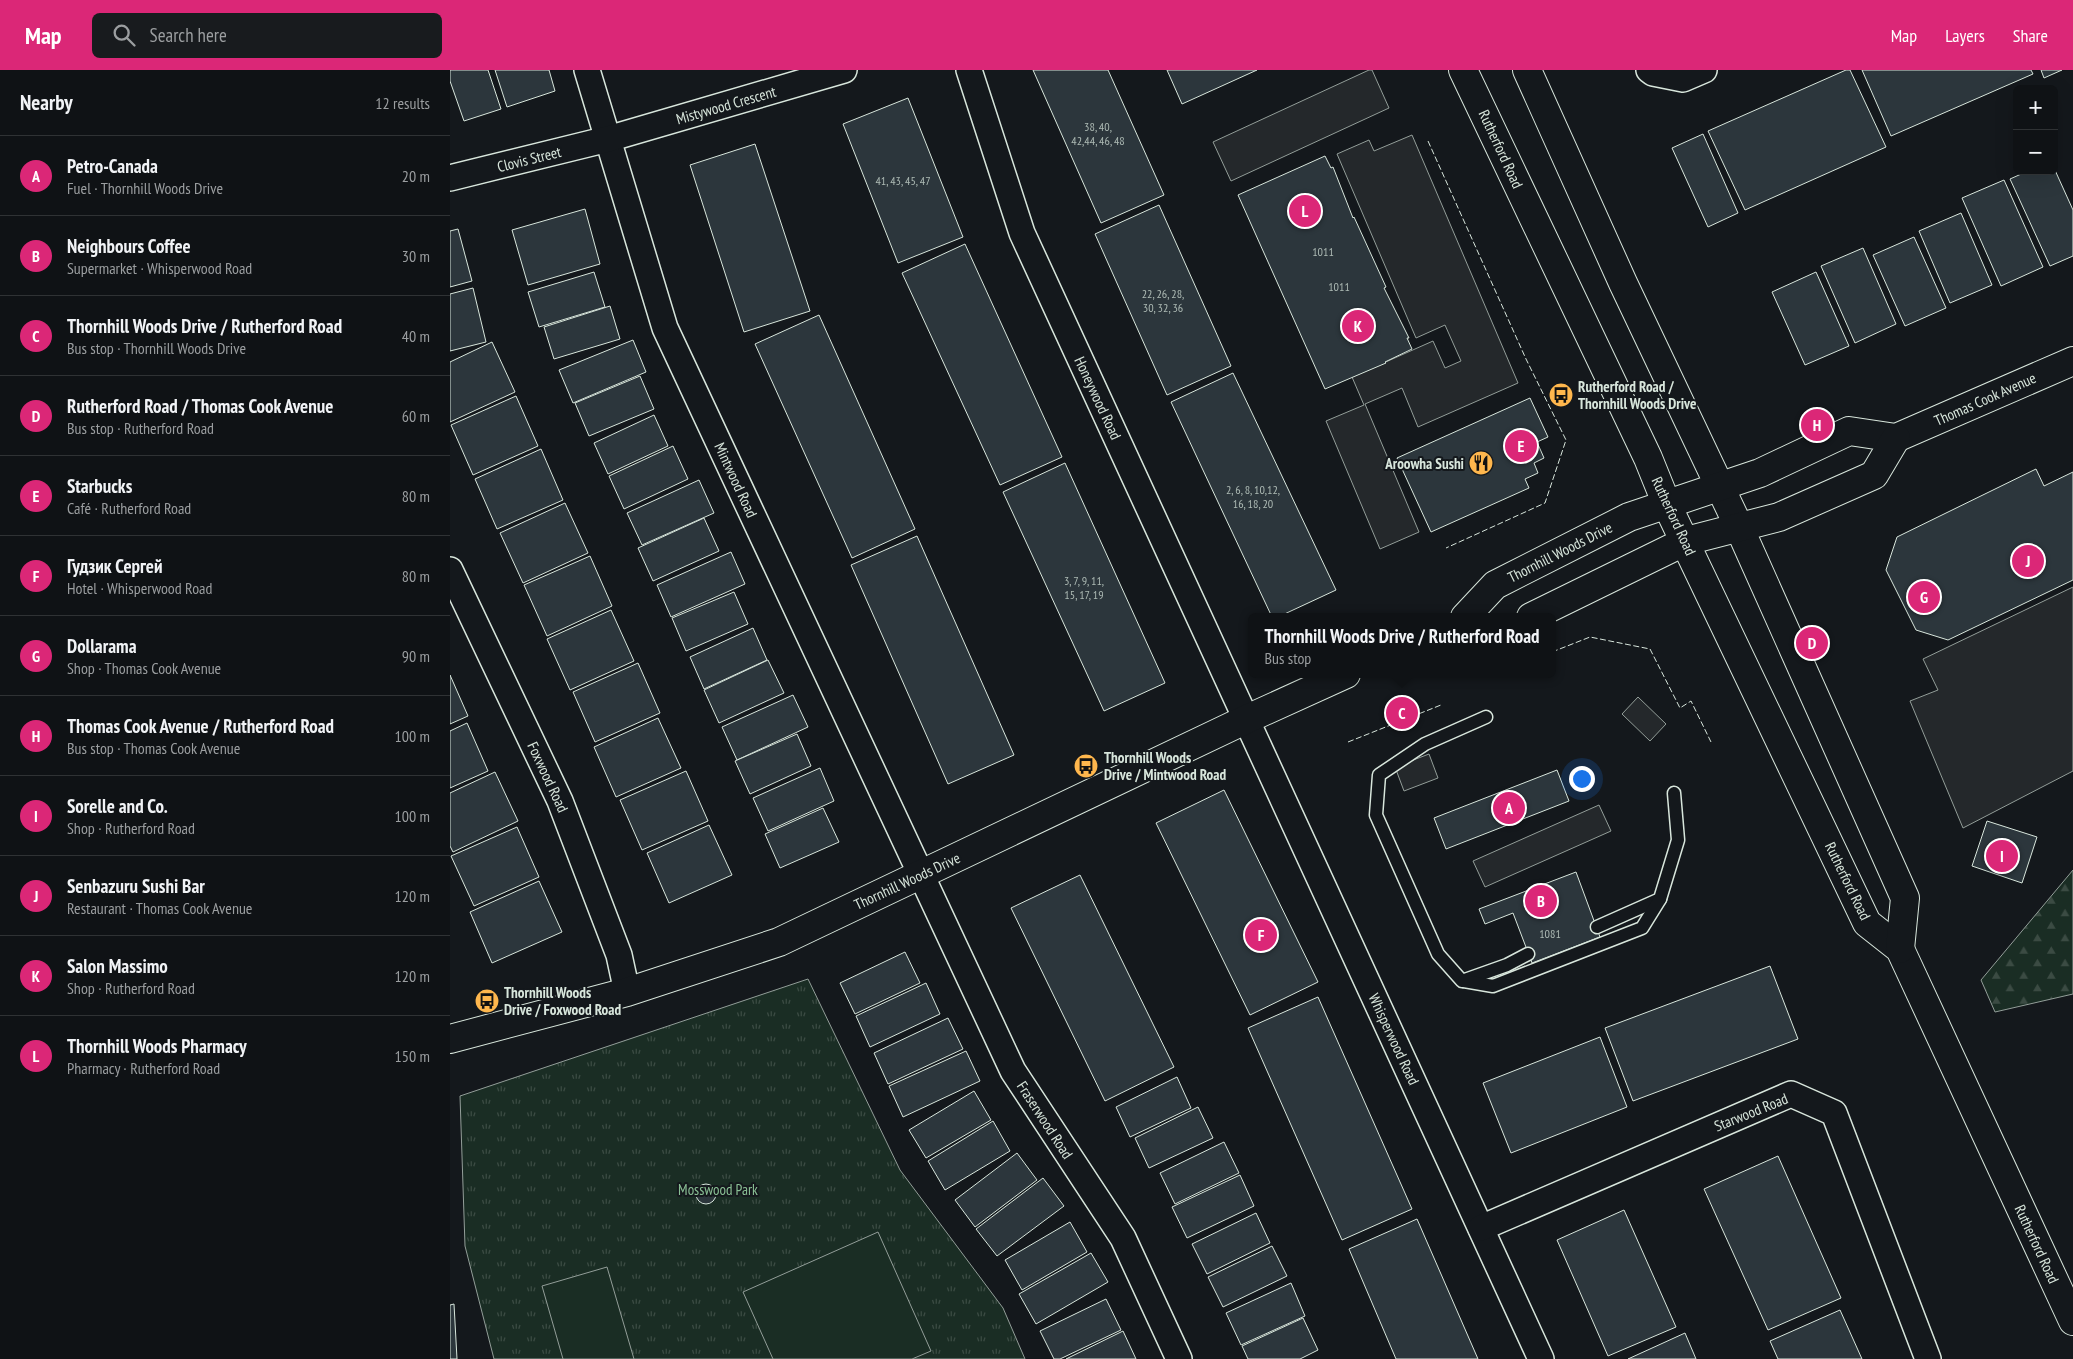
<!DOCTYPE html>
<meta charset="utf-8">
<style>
:root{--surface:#0f1215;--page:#181b1e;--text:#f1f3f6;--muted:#9b9ea0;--line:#2f3234;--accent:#db2777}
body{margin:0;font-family:"PT Sans Narrow",sans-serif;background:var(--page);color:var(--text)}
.controls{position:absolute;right:15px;top:15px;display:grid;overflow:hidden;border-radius:8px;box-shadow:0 5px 20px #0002}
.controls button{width:45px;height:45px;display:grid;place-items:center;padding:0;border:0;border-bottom:1px solid var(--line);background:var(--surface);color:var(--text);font:25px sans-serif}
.you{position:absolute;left:1131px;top:708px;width:18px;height:18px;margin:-12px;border:4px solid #fff;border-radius:50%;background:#1a73e8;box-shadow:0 0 0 8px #1a73e833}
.badge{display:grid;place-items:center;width:32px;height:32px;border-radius:50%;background:var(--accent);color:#fff;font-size:16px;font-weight:700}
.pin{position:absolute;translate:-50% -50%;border:2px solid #fff;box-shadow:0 1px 5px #0006}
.popup{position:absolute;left:798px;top:543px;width:308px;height:65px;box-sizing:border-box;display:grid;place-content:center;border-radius:8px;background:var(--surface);filter:drop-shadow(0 1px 4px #0005);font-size:16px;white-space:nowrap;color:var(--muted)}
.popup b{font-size:19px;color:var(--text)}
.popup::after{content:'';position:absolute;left:50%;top:100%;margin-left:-10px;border:10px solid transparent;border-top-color:var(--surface)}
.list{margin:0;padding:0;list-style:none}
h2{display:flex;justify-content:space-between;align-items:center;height:65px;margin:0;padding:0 20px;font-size:21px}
h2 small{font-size:16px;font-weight:400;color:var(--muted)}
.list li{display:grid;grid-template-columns:32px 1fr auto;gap:15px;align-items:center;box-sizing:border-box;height:80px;padding:0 20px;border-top:1px solid var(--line)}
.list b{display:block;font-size:19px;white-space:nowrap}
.list p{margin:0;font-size:16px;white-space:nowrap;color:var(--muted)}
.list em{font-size:16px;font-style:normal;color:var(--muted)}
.icon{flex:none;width:28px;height:28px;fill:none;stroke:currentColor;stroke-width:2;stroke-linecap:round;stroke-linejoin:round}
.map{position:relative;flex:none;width:1623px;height:1289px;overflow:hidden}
header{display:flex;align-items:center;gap:30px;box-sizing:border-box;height:70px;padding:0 25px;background:var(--accent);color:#fff}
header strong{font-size:24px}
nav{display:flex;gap:28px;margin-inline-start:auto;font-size:18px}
.search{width:350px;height:45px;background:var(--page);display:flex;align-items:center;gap:12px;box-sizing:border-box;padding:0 18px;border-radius:8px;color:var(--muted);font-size:19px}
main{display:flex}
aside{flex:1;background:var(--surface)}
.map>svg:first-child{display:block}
.forest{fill:url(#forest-firs);stroke:#939e99}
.park{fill:url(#park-tufts);stroke:#939e99}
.pitch{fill:#1a2d24;stroke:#939e99}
.parking{fill:#24282b;stroke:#939e99}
.building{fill:#2c363c;stroke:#d8e6dc}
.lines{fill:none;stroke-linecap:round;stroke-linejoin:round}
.lane-casing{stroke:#d8e6dc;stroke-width:15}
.street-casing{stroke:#d8e6dc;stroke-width:28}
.secondary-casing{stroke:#d8e6dc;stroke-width:30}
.lane{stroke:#14181c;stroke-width:12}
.street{stroke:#14181c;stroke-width:25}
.secondary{stroke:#14181c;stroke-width:28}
.fence{stroke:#d8e6dc;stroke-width:1;stroke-dasharray:6 2.5;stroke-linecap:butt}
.labels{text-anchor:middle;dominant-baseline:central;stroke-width:4;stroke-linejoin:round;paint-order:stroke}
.number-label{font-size:12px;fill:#adbab4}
.street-label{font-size:15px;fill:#d8e6dc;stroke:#14181c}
.poi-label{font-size:15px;font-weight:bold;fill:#d8e6dc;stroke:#14181c;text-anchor:start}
.park-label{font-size:15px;fill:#8ac095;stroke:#14181c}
</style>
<header>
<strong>Map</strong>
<div class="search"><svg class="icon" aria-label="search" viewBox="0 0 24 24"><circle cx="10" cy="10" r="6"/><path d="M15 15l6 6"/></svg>Search here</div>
<nav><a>Map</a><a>Layers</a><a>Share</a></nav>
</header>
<main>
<aside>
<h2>Nearby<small>12 results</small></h2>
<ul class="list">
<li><span class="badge">A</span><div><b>Petro-Canada</b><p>Fuel · Thornhill Woods Drive</p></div><em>20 m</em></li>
<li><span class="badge">B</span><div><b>Neighbours Coffee</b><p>Supermarket · Whisperwood Road</p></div><em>30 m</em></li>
<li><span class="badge">C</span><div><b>Thornhill Woods Drive / Rutherford Road</b><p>Bus stop · Thornhill Woods Drive</p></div><em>40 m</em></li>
<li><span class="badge">D</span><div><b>Rutherford Road / Thomas Cook Avenue</b><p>Bus stop · Rutherford Road</p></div><em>60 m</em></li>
<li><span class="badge">E</span><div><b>Starbucks</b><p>Café · Rutherford Road</p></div><em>80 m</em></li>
<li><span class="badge">F</span><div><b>Гудзик Сергей</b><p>Hotel · Whisperwood Road</p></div><em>80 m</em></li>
<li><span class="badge">G</span><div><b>Dollarama</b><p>Shop · Thomas Cook Avenue</p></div><em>90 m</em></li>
<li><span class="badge">H</span><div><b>Thomas Cook Avenue / Rutherford Road</b><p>Bus stop · Thomas Cook Avenue</p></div><em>100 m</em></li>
<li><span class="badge">I</span><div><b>Sorelle and Co.</b><p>Shop · Rutherford Road</p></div><em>100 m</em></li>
<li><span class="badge">J</span><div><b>Senbazuru Sushi Bar</b><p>Restaurant · Thomas Cook Avenue</p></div><em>120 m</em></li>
<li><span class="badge">K</span><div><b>Salon Massimo</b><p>Shop · Rutherford Road</p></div><em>120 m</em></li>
<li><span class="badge">L</span><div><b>Thornhill Woods Pharmacy</b><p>Pharmacy · Rutherford Road</p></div><em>150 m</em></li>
</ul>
</aside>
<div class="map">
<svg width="1623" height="1289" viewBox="0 0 1623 1289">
<defs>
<pattern id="forest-firs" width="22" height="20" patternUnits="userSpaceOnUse" patternTransform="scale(1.25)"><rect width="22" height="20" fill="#1a2d24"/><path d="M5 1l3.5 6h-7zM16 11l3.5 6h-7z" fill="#3b4b43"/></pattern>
<pattern id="park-tufts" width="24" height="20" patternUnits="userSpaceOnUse" patternTransform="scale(1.25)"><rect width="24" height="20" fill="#1a2d24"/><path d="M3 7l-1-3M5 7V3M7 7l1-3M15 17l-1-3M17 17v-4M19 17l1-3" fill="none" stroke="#3b4b43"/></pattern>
</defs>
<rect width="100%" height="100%" fill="#14181c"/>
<path class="forest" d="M1623 800V924L1545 942 1531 910Z"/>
<path class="park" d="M358 909 450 1100 553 1238 575 1289H44L15 1176 10 1026Z"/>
<g class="pitch">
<path d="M428 1162 481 1281 462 1289H323L293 1222Z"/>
<path d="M157 1197 184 1289H113L92 1216Z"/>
</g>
<g class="parking">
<path d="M919 0H922L939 38 781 111 763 72Z"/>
<path d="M962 65 1068 313 968 357 952 318 915 334 969 462 930 479 876 351 914 335 902 307 983 271 995 298 1011 291 995 255 966 268 887 84 919 70 924 81Z"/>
<path d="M1623 517V701L1513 758 1460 631 1488 620 1473 589Z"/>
<path d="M1188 627 1216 654 1200 671 1172 644Z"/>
<path d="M979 684 988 708 954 721 945 697Z"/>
<path d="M1149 735 1161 761 1035 817 1023 791Z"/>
</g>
<g class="building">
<path d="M0 0H38L51 39 14 51 0 11Z"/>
<path d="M45 0H99L105 21 57 37Z"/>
<path d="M583 0H658L714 125 651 153Z"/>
<path d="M717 0H807L732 34Z"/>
<path d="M1396 0H1400L1436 77 1295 140 1258 61Z"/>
<path d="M1412 0H1581L1583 4 1441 66Z"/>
<path d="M1591 0H1612L1594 8Z"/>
<path d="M458 28 513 167 448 193 393 54Z"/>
<path d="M1253 64 1288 143 1258 157 1222 78Z"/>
<path d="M305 74 360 241 294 262 240 95Z"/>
<path d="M875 86 881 98 883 97 903 148 904 147 936 217 934 218 959 268H957L962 279 935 292 936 293 875 319 788 125Z"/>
<path d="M1604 98 1623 140V186L1600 196 1560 109 1578 101H1604Z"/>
<path d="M1554 110 1593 197 1551 216 1512 128Z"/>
<path d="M709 135 781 296 717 325 645 164Z"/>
<path d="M135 139 150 194 78 215 62 160Z"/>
<path d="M1511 143 1542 215 1500 233 1469 161Z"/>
<path d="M8 159 22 211 0 217V161Z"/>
<path d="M1464 167 1496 238 1455 256 1423 185Z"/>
<path d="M515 174 612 387 550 415 452 203Z"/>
<path d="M1413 178 1446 254 1405 273 1371 196Z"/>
<path d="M144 202 155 237 89 257 78 222Z"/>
<path d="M1366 202 1399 276 1355 295 1322 222Z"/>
<path d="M23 218 36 272 0 281V224Z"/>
<path d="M160 236 170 269 104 289 94 257Z"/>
<path d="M369 245 465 459 402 488 305 274Z"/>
<path d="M183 270 196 302 123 333 109 300Z"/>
<path d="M42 272 65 322 0 352V292Z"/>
<path d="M783 303 886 520 828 547H822L721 332Z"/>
<path d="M190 306 204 339 139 366 125 333Z"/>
<path d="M66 326 88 376 23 405 1 355Z"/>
<path d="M1080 328 1098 367 1087 372 1094 388 1084 393 1088 403 1075 409 1079 418 981 462 947 388Z"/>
<path d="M204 345 218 376 158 404 144 373Z"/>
<path d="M223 376 238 409 174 439 159 406Z"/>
<path d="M91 379 113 430 47 459 25 409Z"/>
<path d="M615 393 715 613 654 641 553 422Z"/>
<path d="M1586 399 1594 416 1623 402V510L1498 570 1466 560 1436 500 1447 467Z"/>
<path d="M249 410 264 443 192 475 177 443Z"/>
<path d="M115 433 138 483 73 513 50 463Z"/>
<path d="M254 448 269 481 203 511 188 478Z"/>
<path d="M467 466 564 685 498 714 401 495Z"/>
<path d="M281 482 295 514 221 547 207 515Z"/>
<path d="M140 486 162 536 97 566 74 515Z"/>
<path d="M284 522 298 554 236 581 222 548Z"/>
<path d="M161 540 184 591 120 620 97 569Z"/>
<path d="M303 558 317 590 254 619 240 587Z"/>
<path d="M318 590 334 623 269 653 254 620Z"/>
<path d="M188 593 210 643 145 672 123 622Z"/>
<path d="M0 605 18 646 0 654Z"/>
<path d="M343 625 358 657 287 690 272 657Z"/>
<path d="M208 648 231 698 166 727 144 677Z"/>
<path d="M17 653 38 701 0 718V661Z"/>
<path d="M347 664 361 696 300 724 285 691Z"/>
<path d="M370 698 384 731 318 761 303 728Z"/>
<path d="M1107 700 1119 731 996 779 984 748Z"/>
<path d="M236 701 258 751 192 780 170 730Z"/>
<path d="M45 702 68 751 3 782 0 776V723Z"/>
<path d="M774 720 868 912 800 945 706 753Z"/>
<path d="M373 738 389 772 330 798 315 764Z"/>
<path d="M1537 751 1587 767 1572 813 1522 796Z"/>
<path d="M259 755 282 805 219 833 197 783Z"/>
<path d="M67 757 89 807 24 836 1 786Z"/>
<path d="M1126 802 1150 867 1082 893 1063 843 1035 854 1029 839Z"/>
<path d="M630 805 724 997 655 1031 561 838Z"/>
<path d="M89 811 112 862 42 893 20 842Z"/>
<path d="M455 882 470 913 405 944 390 913Z"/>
<path d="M1320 896 1348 969 1183 1031 1155 958Z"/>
<path d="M476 913 490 944 420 977 406 946Z"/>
<path d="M868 927 962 1139 892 1170 798 958Z"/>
<path d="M498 948 513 979 438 1014 424 983Z"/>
<path d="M1150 967 1177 1037 1061 1083 1033 1013Z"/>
<path d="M516 981 530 1011 453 1047 439 1016Z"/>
<path d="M727 1007 741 1038 680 1067 666 1037Z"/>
<path d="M524 1021 541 1050 476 1088 459 1060Z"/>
<path d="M748 1037 763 1068 699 1098 685 1068Z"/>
<path d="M543 1051 560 1081 495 1120 478 1091Z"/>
<path d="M774 1072 789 1103 725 1134 710 1103Z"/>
<path d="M567 1083 587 1110 525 1157 505 1130Z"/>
<path d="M1328 1086 1391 1228 1318 1260 1254 1119Z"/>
<path d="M790 1105 804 1136 737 1168 722 1137Z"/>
<path d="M593 1108 614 1136 547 1186 526 1159Z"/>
<circle cx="256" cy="1124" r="10"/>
<path d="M1174 1140 1226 1257 1158 1286 1107 1170Z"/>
<path d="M806 1143 820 1173 757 1204 742 1174Z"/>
<path d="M967 1149 1028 1289H946L899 1179Z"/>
<path d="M620 1152 637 1182 572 1220 555 1190Z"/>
<path d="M822 1176 837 1206 773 1237 758 1207Z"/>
<path d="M641 1183 658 1212 586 1254 569 1224Z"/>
<path d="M841 1213 855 1246 791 1275 776 1243Z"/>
<path d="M656 1229 671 1260 610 1289H604L590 1261Z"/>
<path d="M4 1234 7 1289H0V1235Z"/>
<path d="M1390 1240 1412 1289H1328L1320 1271Z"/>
<path d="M853 1248 868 1280 850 1289H798L792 1276Z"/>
<path d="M673 1261 686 1289H616Z"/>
<path d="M1235 1263 1246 1289H1178Z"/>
</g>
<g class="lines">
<defs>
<g id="lane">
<path d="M1036 647 975 674 929 705 926 745 988 884 1012 911 1057 895 1078 884"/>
<path d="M1147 857 1210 829 1228 770 1224 723"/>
<path d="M1014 911 1043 916 1192 858 1210 829"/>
</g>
<g id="street">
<path d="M137 0 215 258 563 1001 673 1168 729 1289"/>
<path d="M519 0 572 163 1091 1289"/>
<path d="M1199 0 1203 3 1233 9 1254 0"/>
<path d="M0 108 158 69 394 0"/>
<path d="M0 500 110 731 169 885 177 922"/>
<path d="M1031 1158 1341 1024 1384 1043 1478 1289"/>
</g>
<g id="secondary">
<path d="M1013 0 1198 388 1217 435 1417 853 1450 879 1623 1251"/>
<path d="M1077 0 1173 213 1289 457 1455 828 1450 879"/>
<path d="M1015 547 1045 515 1179 447 1310 403 1399 361 1446 368 1623 291"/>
<path d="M1081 547 1236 471 1329 447 1424 405 1446 368"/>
<path d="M0 969 177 922 329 872 797 649 896 604"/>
</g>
</defs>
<use href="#lane" class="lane-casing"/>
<use href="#street" class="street-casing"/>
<use href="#secondary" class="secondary-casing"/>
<use href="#lane" class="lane"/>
<use href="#street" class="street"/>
<use href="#secondary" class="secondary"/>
<g class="fence">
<path d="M978 71 1076 289 1116 370 1095 433 996 478"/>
<path d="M1102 582 1140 567 1200 579 1230 638 1241 631 1261 672"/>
<path d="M1051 607 1057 604"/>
<path d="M898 672 991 635"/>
</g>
</g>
<defs>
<symbol id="bus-disc" viewBox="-11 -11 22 22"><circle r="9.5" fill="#ffb74d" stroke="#14181c"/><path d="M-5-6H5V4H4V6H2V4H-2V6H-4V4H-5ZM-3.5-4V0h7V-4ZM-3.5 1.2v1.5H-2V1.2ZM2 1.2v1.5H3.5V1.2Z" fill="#111"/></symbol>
<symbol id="restaurant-disc" viewBox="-11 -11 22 22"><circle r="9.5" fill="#ffb74d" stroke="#14181c"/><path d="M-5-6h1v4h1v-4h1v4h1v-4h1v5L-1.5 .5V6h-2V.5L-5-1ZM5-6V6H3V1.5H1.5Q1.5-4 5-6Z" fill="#111"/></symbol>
</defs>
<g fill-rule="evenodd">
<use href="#bus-disc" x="1097" y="311" width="28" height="28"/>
<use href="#restaurant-disc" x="1017" y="379" width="28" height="28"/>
<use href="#bus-disc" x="622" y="682" width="28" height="28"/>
<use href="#bus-disc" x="23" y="917" width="28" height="28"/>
</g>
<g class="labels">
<g class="number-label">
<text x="648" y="56">38, 40,<tspan x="648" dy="14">42,44, 46, 48</tspan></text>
<text x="453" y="110">41, 43, 45, 47</text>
<text x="873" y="181">1011</text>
<text x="889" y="216">1011</text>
<text x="713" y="223">22, 26, 28,<tspan x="713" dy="14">30, 32, 36</tspan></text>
<text x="803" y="419">2, 6, 8, 10,12,<tspan x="803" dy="14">16, 18, 20</tspan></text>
<text x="634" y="510">3, 7, 9, 11,<tspan x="634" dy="14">15, 17, 19</tspan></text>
<text x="1100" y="863">1081</text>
</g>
<g class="street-label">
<text transform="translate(276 35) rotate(-16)">Mistywood Crescent</text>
<text transform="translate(1051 79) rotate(65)">Rutherford Road</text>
<text transform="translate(79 89) rotate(-14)">Clovis Street</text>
<text transform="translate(648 328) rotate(65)">Honeywood Road</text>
<text transform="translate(1535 329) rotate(-24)">Thomas Cook Avenue</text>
<text transform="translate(286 410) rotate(65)">Mintwood Road</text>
<text transform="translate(1224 446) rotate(65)">Rutherford Road</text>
<text transform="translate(1110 482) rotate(-27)">Thornhill Woods Drive</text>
<text transform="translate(98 707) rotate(65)">Foxwood Road</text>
<text transform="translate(457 811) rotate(-25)">Thornhill Woods Drive</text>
<text transform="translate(1398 811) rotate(64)">Rutherford Road</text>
<text transform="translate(944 969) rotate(65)">Whisperwood Road</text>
<text transform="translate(1301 1042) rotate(-22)">Starwood Road</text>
<text transform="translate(595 1050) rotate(57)">Fraserwood Road</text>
<text transform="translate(1587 1174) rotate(65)">Rutherford Road</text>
</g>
<g class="poi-label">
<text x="1128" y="316">Rutherford Road /<tspan x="1128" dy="17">Thornhill Woods Drive</tspan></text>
<text x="1014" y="393" text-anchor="end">Aroowha Sushi</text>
<text x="654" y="687">Thornhill Woods<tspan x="654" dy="17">Drive / Mintwood Road</tspan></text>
<text x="54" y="922">Thornhill Woods<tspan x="54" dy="17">Drive / Foxwood Road</tspan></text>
</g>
<g class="park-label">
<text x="268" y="1119">Mosswood Park</text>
</g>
</g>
</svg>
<div class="controls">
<button>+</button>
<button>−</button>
</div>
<div class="you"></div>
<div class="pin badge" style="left:1059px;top:738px">A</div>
<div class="pin badge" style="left:1091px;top:831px">B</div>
<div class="pin badge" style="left:952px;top:643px">C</div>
<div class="popup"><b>Thornhill Woods Drive / Rutherford Road</b>Bus stop</div>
<div class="pin badge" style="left:1362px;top:573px">D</div>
<div class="pin badge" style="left:1071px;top:376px">E</div>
<div class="pin badge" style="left:811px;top:865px">F</div>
<div class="pin badge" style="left:1474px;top:527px">G</div>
<div class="pin badge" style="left:1367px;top:355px">H</div>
<div class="pin badge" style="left:1552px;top:786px">I</div>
<div class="pin badge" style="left:1578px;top:491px">J</div>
<div class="pin badge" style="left:908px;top:256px">K</div>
<div class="pin badge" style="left:855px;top:141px">L</div>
</div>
</main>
